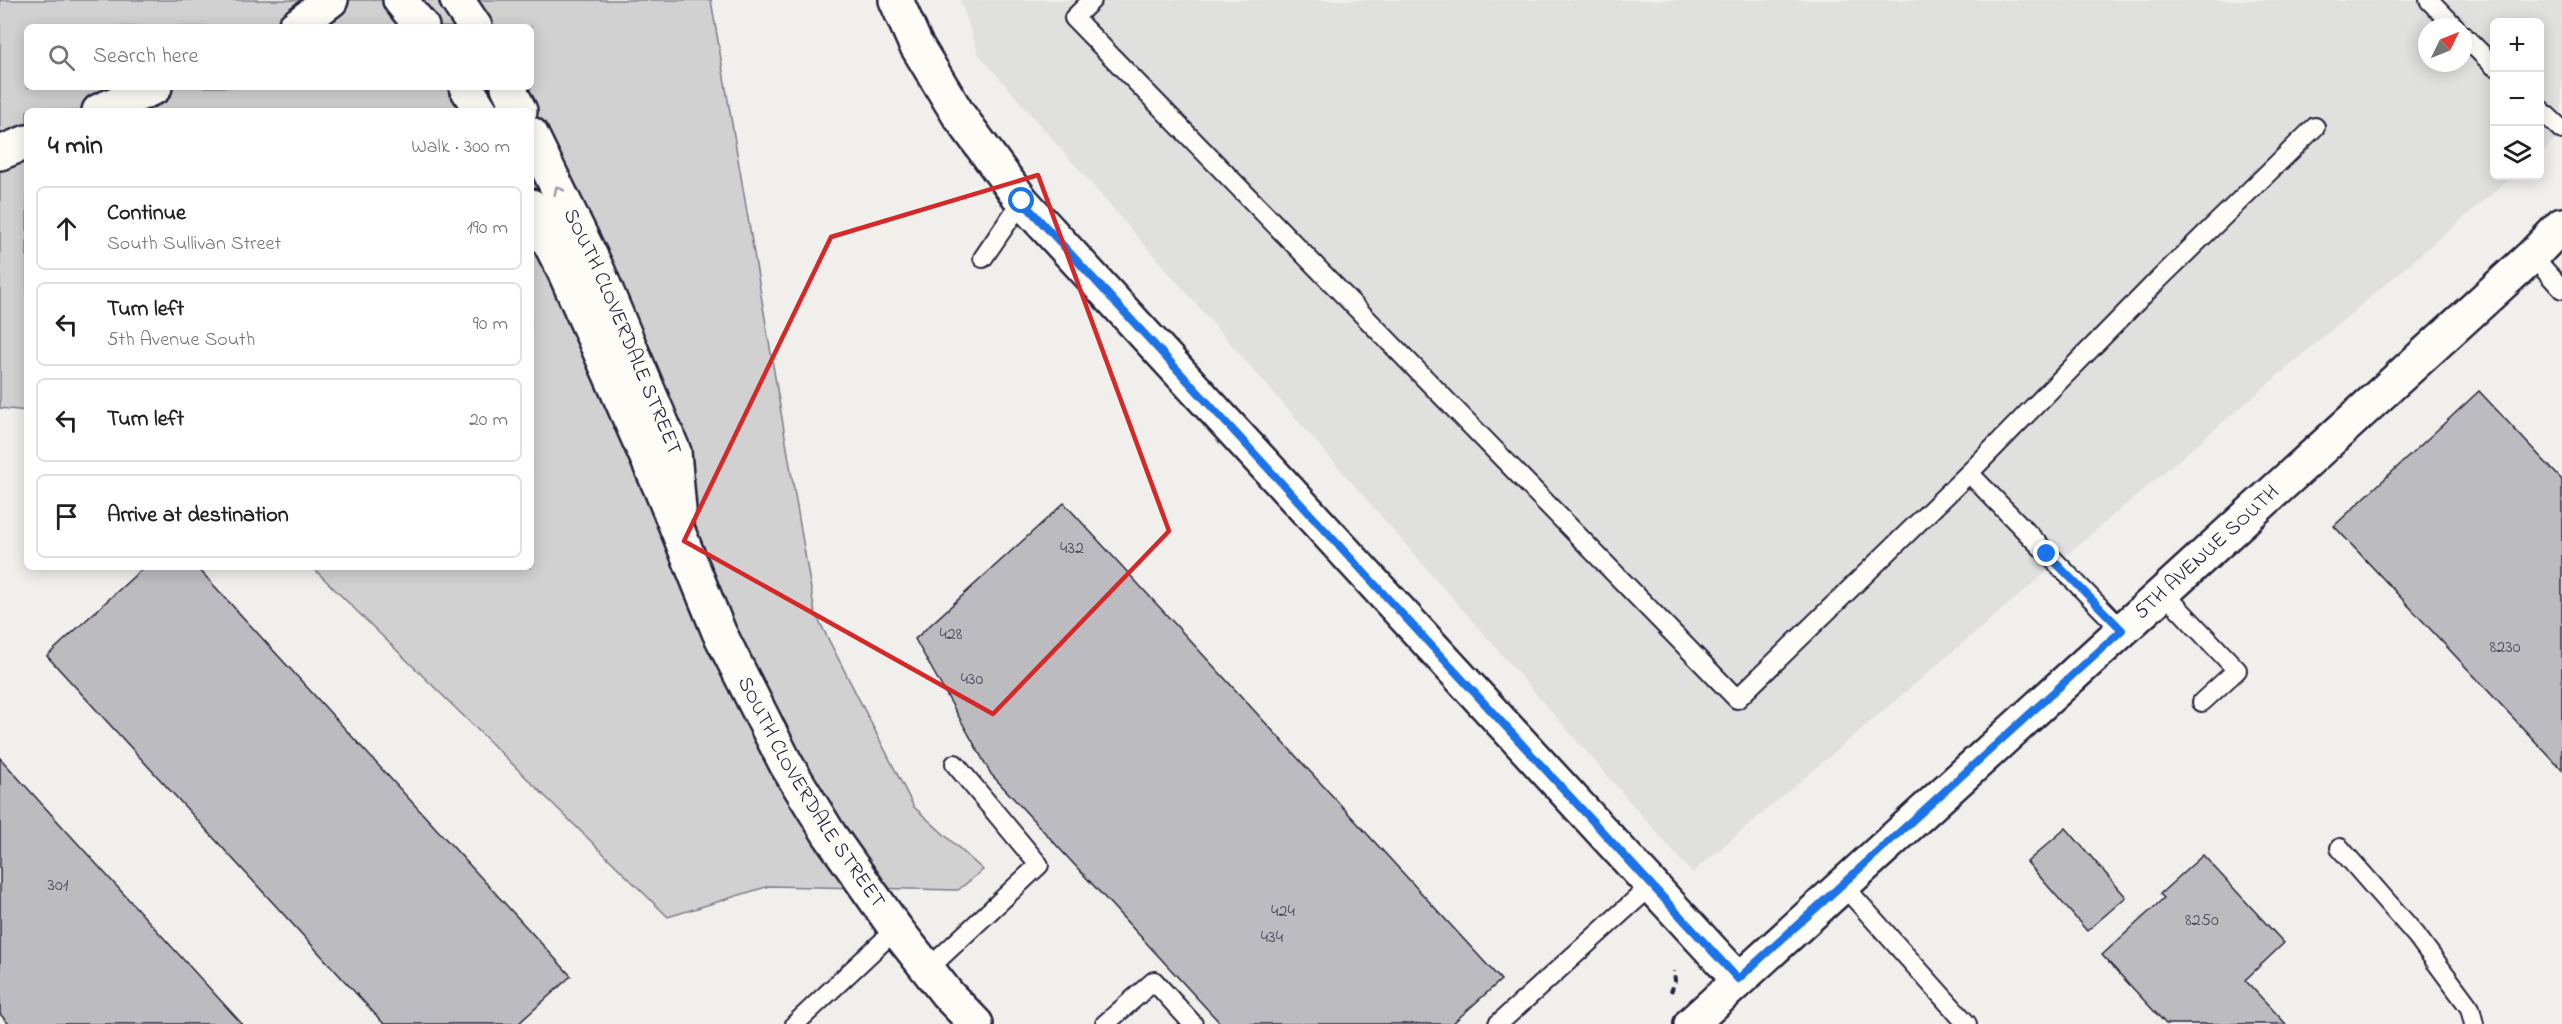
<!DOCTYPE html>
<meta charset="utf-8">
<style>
:root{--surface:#fff;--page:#f6f6f6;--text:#202124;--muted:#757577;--line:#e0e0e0}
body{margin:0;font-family:"Indie Flower",sans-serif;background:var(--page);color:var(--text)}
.controls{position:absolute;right:18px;top:18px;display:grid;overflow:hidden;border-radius:9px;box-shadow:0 3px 15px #0003}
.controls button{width:54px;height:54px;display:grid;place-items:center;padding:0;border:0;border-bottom:2px solid var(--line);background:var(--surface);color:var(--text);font:30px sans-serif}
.compass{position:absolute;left:2418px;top:18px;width:54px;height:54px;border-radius:50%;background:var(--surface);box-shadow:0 3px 15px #0003;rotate:47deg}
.stop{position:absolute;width:18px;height:18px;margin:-14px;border:4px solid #1a73e8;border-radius:50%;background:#fff}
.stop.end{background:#1a73e8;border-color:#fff;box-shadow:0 2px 6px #0008}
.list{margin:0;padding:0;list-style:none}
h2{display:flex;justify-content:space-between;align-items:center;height:78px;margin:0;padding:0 24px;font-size:26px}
h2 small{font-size:20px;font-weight:400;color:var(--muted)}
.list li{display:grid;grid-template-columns:39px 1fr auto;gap:18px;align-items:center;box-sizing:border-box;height:84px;margin:0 12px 12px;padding:0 12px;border:2px solid var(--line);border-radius:9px}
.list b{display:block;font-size:22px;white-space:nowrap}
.list p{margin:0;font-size:20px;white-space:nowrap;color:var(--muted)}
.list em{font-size:20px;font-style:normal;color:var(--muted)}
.icon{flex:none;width:33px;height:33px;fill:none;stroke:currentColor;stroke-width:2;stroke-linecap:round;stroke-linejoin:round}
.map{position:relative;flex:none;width:2562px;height:1024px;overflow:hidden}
.search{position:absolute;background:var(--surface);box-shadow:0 3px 15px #0003;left:24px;top:24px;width:510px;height:66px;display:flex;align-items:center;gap:15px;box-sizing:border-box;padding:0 21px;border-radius:9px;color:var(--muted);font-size:22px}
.panel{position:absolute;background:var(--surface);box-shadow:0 3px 15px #0003;left:24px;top:108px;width:510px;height:462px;border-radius:9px}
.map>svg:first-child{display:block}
.built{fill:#e0e0df;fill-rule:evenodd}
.green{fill:#d2d1d1;stroke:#7a7a86;stroke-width:1.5;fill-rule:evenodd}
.building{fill:#bcbcc0;stroke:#22223b;stroke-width:1.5}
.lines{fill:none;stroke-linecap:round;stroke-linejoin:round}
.service-casing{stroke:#22223b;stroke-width:22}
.tertiary-casing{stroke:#22223b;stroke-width:38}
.secondary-casing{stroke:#22223b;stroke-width:38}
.motorway-casing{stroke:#22223b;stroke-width:38}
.path{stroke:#22223b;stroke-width:4;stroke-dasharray:6 4.5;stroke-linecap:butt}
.service{stroke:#fdfcf7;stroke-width:18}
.tertiary{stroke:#fdfcf7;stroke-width:33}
.secondary{stroke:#fdfcf7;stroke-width:33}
.motorway{stroke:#fdfcf7;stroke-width:33}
.oneway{stroke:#9a9aa2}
.route{stroke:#1a73e8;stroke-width:8}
.marked{fill:none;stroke:#d62828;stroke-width:4.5;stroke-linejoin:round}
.labels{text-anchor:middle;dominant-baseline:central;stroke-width:4.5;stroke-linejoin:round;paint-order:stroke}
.number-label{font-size:18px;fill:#48485c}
.street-label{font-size:21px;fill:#22223b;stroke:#fdfcf7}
</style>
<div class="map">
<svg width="2562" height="1024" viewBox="0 0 2562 1024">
<rect width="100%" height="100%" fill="#f0efec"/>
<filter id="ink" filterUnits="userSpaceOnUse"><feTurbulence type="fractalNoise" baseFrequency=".0167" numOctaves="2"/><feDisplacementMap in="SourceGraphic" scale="12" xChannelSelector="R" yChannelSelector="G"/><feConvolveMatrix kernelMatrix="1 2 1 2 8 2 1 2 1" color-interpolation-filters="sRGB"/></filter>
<g filter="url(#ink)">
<path class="built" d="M960 0H2562V134L2540 153V22H2494V176H2513L1692 873 979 55ZM2427 27H2463V63H2427Z"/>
<path class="green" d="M0 0H711L815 613 914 807 983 870 958 890 769 886 668 917 312 567H531V111H27V411L0 408ZM27 27H531V87H27Z"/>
<g class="building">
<path d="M2479 391 2562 480V770L2334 526Z"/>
<path d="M1064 503 1501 980 1452 1024H1221L991 774 915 639Z"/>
<path d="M144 567H197L571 976 518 1024H384L47 656Z"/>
<path d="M0 758 242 1024H9L0 1014Z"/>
<path d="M2066 828 2126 897 2087 931 2027 862Z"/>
<path d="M2203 855 2284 943 2245 980 2286 1024H2166L2102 955 2164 898 2160 894Z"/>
</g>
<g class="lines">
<defs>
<g id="service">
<path d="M1092 0 1074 18 1737 699 1969 473 2153 285 2315 127"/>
<path d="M2429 0 2455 27"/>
<path d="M2463 35 2494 66"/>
<path d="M2540 109 2562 130"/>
<path d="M2532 256 2562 289"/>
<path d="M983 258 1022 201"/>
<path d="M1969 473 2122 630"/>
<path d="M2163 592 2237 670 2202 702"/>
<path d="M2340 848 2416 935 2470 1008 2474 1024"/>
<path d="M1842 884 1967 1024"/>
<path d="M928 969 1039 865 955 764"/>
<path d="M795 1024 896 929"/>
<path d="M1105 1024 1154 981 1193 1024"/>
<path d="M1498 1024 1652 885"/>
</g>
<g id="tertiary">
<path d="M896 0 915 43 958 114 1022 201 1738 979"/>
<path id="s1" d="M1691 1024 2532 256 2562 225"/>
</g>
<g id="secondary">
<path d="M400 0 422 27"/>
<path d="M457 0 475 27"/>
<path d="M466 87 481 111"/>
<path d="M508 87 520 111"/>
<path id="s2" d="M531 134 598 271 674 452 679 510"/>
<path id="s3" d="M531 206 565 273 660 487 719 632 786 764 829 834 896 929 948 995 976 1024"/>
</g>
<g id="motorway">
<path d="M295 27 331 0"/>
<path d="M99 111 155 87"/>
<path d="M0 153 27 142"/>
</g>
</defs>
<use href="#service" class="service-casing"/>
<use href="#tertiary" class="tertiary-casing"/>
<use href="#secondary" class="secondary-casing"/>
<use href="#motorway" class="motorway-casing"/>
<path class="path" d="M1671 992 1675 981 1674 971"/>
<use href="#service" class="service"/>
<use href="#tertiary" class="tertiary"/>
<use href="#secondary" class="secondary"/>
<use href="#motorway" class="motorway"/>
</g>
<defs><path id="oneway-chevron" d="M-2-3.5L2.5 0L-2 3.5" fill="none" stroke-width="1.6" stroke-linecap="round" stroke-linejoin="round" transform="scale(1.5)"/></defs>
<use class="oneway" href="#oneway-chevron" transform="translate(558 190) rotate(-116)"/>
</g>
<g class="lines" filter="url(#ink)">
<path class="route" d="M1022 201 1738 979 2122 630 2047 554"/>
</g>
<path class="marked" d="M1038 175 1169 531 993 714 684 541 831 237Z"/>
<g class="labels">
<g class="number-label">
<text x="1072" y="549">432</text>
<text x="951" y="635">428</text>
<text x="2505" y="648">8230</text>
<text x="972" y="680">430</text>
<text x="58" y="886">301</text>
<text x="1283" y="912">424</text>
<text x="2202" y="921">8250</text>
<text x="1272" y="938">434</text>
</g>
<g class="street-label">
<text stroke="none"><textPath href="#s2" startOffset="218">SOUTH CLOVERDALE STREET</textPath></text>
<text stroke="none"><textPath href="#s1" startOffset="699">5TH AVENUE SOUTH</textPath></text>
<text stroke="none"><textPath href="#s3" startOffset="651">SOUTH CLOVERDALE STREET</textPath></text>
</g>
</g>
</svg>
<div class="controls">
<button>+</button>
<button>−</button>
<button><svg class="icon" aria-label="layers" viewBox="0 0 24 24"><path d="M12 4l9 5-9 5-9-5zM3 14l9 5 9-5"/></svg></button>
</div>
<svg class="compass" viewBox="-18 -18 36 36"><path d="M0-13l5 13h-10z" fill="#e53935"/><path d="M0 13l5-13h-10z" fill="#757577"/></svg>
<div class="stop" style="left:1022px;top:201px"></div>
<div class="stop end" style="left:2047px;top:554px"></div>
<div class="search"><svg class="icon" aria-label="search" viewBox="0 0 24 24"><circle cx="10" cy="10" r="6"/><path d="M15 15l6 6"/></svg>Search here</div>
<section class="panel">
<h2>4 min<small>Walk · 300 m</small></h2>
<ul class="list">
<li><svg class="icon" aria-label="ahead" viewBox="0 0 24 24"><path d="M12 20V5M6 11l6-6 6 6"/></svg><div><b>Continue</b><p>South Sullivan Street</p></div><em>190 m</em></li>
<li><svg class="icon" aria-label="left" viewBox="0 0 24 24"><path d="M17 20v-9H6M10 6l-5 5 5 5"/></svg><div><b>Turn left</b><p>5th Avenue South</p></div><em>90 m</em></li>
<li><svg class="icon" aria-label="left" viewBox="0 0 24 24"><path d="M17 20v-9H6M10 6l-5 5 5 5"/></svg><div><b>Turn left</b></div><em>20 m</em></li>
<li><svg class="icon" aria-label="arrive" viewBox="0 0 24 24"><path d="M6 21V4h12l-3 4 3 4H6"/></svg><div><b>Arrive at destination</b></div></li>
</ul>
</section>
</div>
